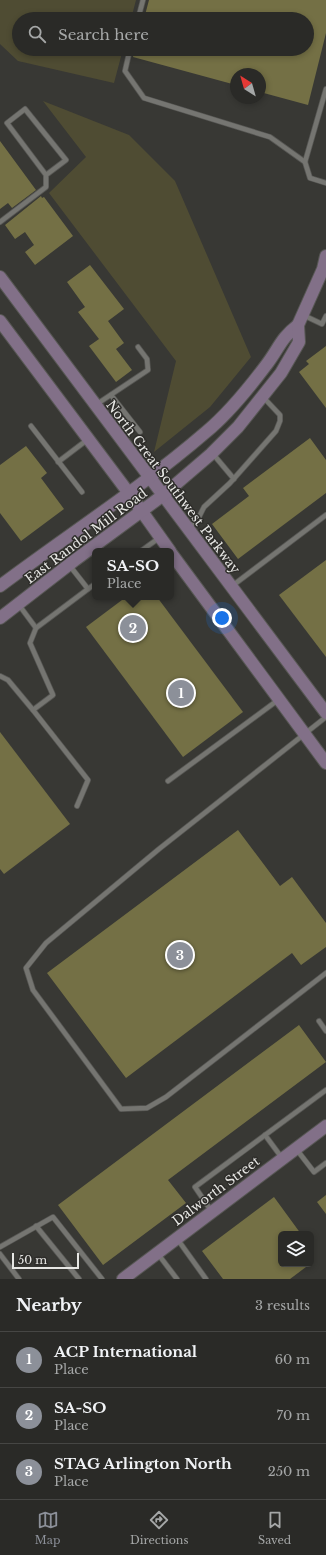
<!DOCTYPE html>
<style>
:root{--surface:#2a2a27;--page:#32322f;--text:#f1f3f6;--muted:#a5a7a7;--line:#464644;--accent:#8c9099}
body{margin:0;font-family:"Libre Baskerville",serif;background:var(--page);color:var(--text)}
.controls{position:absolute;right:12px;bottom:12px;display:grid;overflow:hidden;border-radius:6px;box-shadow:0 2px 6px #0003}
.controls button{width:36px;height:36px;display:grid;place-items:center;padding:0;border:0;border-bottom:1px solid var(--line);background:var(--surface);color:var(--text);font:20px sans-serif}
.compass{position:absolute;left:230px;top:68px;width:36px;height:36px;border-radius:50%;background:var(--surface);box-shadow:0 2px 6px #0003;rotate:323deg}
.scale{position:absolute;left:12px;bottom:10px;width:67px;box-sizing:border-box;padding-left:4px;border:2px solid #e7e7e4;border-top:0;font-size:11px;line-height:14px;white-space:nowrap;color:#e7e7e4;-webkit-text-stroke:3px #2e2d2a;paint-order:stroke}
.you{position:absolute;left:222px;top:618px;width:14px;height:14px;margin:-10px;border:3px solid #fff;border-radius:50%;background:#1a73e8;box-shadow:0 0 0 6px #1a73e833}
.badge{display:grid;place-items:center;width:26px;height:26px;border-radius:50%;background:var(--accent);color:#fff;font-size:13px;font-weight:700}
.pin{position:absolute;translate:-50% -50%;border:2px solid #fff;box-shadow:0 1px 4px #0006}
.popup{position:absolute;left:92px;top:548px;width:82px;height:52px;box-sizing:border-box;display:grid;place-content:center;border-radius:6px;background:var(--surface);filter:drop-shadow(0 1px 3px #0005);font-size:13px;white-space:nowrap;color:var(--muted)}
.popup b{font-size:15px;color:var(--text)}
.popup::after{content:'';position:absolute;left:50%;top:100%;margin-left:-8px;border:8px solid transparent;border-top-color:var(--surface)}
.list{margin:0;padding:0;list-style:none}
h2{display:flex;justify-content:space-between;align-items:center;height:52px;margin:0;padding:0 16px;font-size:17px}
h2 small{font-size:13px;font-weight:400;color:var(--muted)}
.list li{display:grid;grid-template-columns:26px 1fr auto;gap:12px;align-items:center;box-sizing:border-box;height:56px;padding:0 16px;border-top:1px solid var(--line)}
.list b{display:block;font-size:15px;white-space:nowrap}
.list p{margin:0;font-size:13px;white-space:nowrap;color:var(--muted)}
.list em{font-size:13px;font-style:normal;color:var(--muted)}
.icon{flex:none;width:22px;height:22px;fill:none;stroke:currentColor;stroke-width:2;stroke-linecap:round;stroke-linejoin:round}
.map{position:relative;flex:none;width:326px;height:1279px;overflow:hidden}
.search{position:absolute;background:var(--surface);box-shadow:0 2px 6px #0003;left:12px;right:12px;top:12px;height:44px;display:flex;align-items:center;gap:10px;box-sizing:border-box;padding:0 14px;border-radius:22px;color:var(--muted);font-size:15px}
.sheet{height:220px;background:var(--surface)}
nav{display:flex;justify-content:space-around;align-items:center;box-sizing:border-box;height:56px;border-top:1px solid var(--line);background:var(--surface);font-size:11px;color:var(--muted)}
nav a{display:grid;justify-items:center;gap:2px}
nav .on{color:var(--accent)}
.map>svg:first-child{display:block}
.green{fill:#4f4c33}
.building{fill:#747045}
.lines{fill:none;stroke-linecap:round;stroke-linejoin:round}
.lane-casing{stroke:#575754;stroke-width:6}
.secondary-casing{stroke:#575754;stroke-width:14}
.lane{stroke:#757571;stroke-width:4.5}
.secondary{stroke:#827088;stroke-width:12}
.labels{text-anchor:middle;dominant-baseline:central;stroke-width:3;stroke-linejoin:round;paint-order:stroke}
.street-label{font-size:13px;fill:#e7e7e4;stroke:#2e2d2a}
</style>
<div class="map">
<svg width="326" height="1279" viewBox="0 0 326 1279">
<rect width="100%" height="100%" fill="#383834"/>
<g class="green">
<path d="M0 0H136L131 19H19V49H123L114 83 18 61 0 44Z"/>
<path d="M43 101 129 135 175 181 251 357 210 407 154 452 176 361 49 193 86 157Z"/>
</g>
<g class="building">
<path d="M149 0H326V33L308 105 260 92V74H236V85L133 57 135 49H307V19H144Z"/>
<path d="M0 141 36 190 12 208 8 203 0 209Z"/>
<path d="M41 196 42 198 44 197 73 236 35 265 25 252 34 245 25 232 15 239 5 225Z"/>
<path d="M90 265 124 309 108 321 124 343 116 349 132 370 116 382 89 346 99 339 78 312 85 307 67 282Z"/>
<path d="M326 346V408L299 372 309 364 306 361Z"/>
<path d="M310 438 326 460V493L238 559 212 524 249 496 243 488Z"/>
<path d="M26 446 47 473 41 478 64 509 21 541 0 513V465Z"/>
<path d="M326 560V657L279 595Z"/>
<path d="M126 597H157L243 712 183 757 86 627Z"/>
<path d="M0 732 70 824 4 874 0 869Z"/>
<path d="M238 830 280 886 292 877 326 923V947L301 965 292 953 126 1078 47 973Z"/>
<path d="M299 1025 326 1062 168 1180 186 1203 103 1265 58 1205Z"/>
<path d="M326 1195V1214L317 1202Z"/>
<path d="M274 1197 301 1234H281V1264H310L290 1279H223L202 1251Z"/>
</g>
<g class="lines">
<defs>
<g id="lane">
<path d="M138 19 143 0"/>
<path d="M130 49 125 71 144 98 270 137 305 162"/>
<path d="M326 89 305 162 310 178 326 183"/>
<path d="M0 222 46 187V175L7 123 25 109 66 160 46 175"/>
<path d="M303 315 322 324 326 316"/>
<path d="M111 395 140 432"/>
<path d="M97 404 148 370 147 359 138 347"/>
<path d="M31 426 82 492"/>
<path d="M213 454 234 479"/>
<path d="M58 462 87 440"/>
<path d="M189 528 199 517 204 507 230 483 276 431 280 421V415L264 398"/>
<path d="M141 551 159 538"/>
<path d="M70 566 88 589 95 584"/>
<path d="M232 586 326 515"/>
<path d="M19 605 36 628"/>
<path d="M0 676 8 680 33 710 88 780 77 806"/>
<path d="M33 710 53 695 30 643 36 628 88 589"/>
<path d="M326 717 159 849 46 943 26 968 33 990 121 1109 147 1108 166 1097 326 973"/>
<path d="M168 781 278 700"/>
<path d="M319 1021 326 1031"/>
<path d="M265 1135 282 1158"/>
<path d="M297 1150 314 1172 326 1163"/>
<path d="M212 1212 195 1187 326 1090"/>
<path d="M36 1226 79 1279"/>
<path d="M178 1240 206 1279"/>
<path d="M0 1247 53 1217 102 1279"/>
<path d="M0 1254 19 1279"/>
<path d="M158 1254 177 1279"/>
</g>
<g id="secondary">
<path d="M0 277 326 713"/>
<path d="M0 321 128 492 170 551"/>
<path d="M171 553 326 763"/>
<path d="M0 586C68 535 141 488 206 432 229 413 249 388 267 364 279 348 281 338 298 325"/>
<path d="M0 618 75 560 162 496 211 454 238 427 281 373 299 342 298 325 323 269 326 256"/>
<path d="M123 1279 326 1126"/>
</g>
</defs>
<use href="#lane" class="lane-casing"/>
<use href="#secondary" class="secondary-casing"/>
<use href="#lane" class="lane"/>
<use href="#secondary" class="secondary"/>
</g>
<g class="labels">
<g class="street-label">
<text transform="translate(173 487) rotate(53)">North Great Southwest Parkway</text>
<text transform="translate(86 536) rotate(-37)">East Randol Mill Road</text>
<text transform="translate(216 1191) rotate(-37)">Dalworth Street</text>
</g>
</g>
</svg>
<div class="controls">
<button><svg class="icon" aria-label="layers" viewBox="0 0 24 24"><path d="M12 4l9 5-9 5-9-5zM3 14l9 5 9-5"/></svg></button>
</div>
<svg class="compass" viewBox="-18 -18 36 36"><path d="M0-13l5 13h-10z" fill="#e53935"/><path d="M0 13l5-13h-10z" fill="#a5a7a7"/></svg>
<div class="scale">50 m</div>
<div class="you"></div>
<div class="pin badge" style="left:181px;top:693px">1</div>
<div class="pin badge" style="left:133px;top:628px">2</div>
<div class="popup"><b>SA-SO</b>Place</div>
<div class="pin badge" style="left:180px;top:955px">3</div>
<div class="search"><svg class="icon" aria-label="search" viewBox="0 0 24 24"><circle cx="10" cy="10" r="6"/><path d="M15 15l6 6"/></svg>Search here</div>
</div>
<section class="sheet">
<h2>Nearby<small>3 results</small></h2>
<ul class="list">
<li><span class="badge">1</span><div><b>ACP International</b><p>Place</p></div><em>60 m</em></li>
<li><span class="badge">2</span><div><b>SA-SO</b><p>Place</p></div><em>70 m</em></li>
<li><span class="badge">3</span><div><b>STAG Arlington North</b><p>Place</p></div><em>250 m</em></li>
</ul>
</section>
<nav>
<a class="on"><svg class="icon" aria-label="map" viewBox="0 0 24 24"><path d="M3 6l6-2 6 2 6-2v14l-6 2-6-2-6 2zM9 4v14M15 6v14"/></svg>Map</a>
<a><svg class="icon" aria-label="directions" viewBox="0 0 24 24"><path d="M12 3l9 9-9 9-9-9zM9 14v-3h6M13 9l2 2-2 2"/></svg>Directions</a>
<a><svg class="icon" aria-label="saved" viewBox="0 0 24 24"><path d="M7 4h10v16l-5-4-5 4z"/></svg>Saved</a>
</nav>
